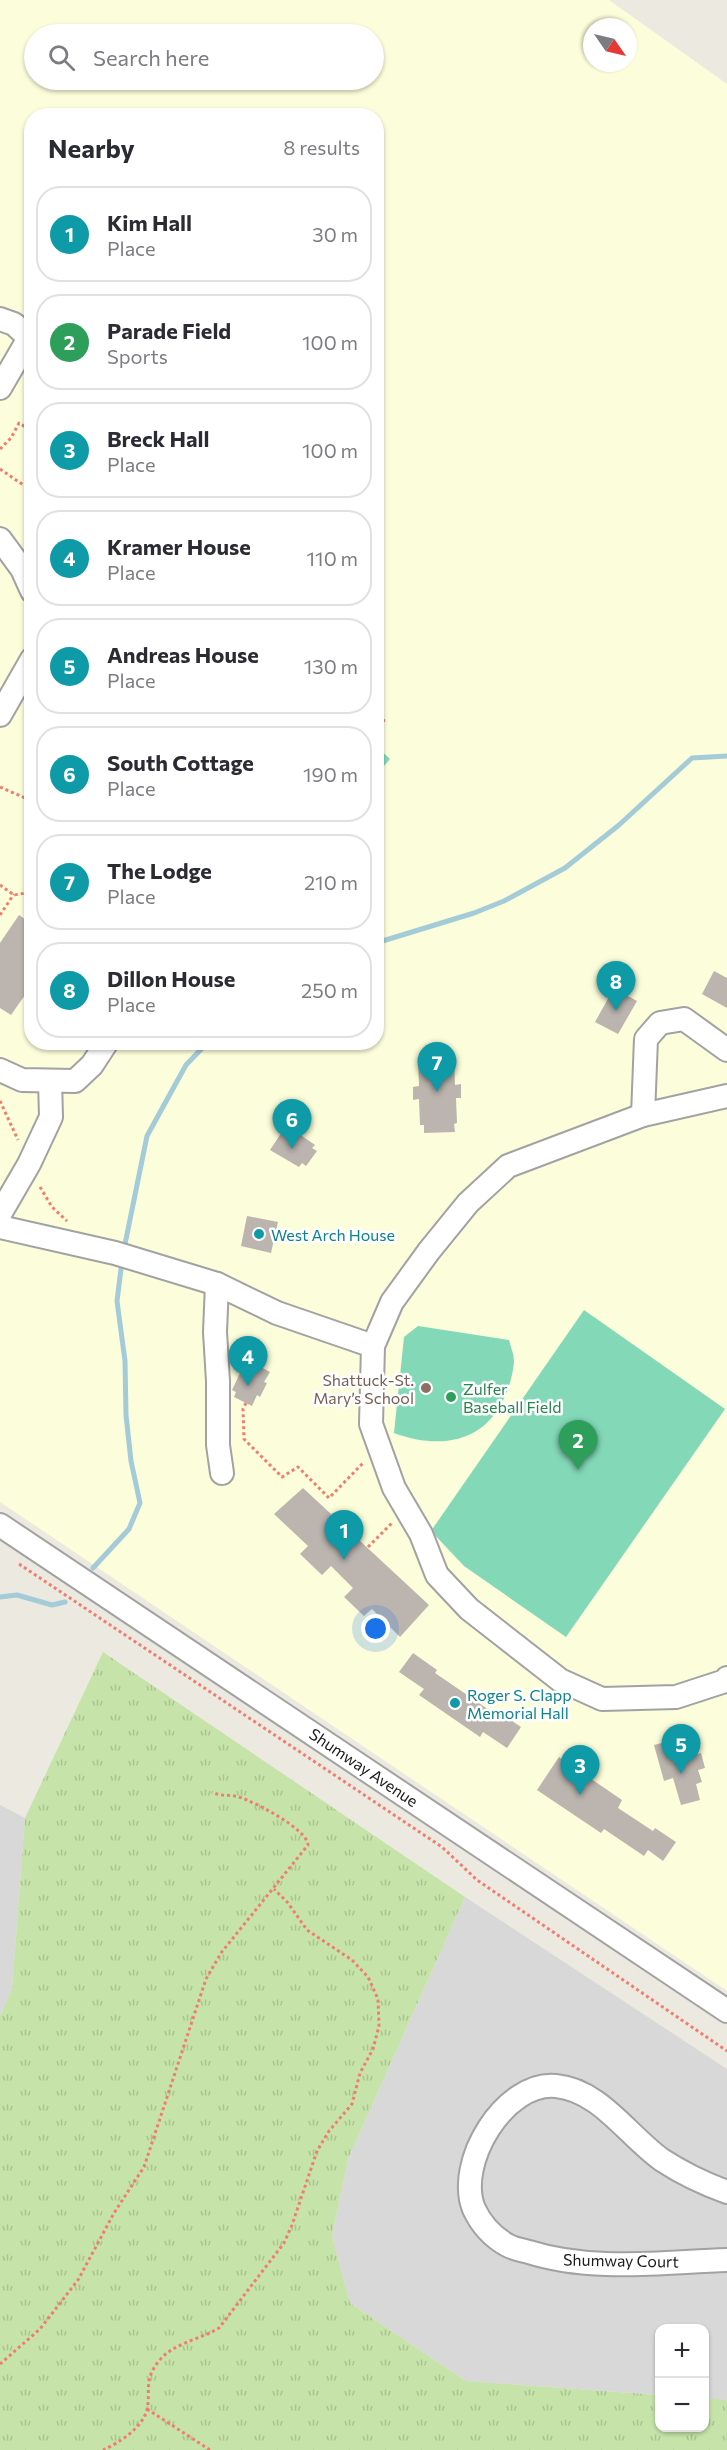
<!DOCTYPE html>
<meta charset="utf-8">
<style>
:root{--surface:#fff;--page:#f2f2f3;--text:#2b2b33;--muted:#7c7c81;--line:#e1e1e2;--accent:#bb0e0b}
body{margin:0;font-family:Commissioner,sans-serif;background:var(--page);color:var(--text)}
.controls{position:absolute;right:18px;bottom:18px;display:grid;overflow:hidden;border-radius:12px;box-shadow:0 2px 4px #0004}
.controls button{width:54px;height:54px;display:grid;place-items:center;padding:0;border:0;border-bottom:2px solid var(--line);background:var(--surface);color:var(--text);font:30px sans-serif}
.compass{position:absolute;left:583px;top:18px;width:54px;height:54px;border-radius:50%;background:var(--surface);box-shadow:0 2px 4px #0004;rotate:124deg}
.you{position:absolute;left:376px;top:1629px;width:21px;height:21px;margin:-15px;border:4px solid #fff;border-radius:50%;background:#1a73e8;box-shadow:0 0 0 9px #1a73e833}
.badge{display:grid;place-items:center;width:39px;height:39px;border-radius:50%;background:var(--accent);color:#fff;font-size:20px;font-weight:700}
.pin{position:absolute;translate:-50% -50px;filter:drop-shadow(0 2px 3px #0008)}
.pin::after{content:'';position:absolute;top:32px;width:21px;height:18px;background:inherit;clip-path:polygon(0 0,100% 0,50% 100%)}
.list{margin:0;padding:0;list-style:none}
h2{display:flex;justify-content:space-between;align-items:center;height:78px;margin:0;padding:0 24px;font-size:26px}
h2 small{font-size:20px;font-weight:400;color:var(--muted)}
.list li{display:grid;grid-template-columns:39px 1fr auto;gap:18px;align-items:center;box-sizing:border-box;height:96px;margin:0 12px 12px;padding:0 12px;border:2px solid var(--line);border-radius:24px}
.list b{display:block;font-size:22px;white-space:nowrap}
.list p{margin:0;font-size:20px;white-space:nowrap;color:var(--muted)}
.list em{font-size:20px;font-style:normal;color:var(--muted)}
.icon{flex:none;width:33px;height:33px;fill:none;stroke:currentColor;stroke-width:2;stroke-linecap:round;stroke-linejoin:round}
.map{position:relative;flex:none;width:727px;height:2450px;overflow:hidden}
.search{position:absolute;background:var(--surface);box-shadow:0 2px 4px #0004;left:24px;top:24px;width:360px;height:66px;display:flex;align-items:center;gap:15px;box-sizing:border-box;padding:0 21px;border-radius:33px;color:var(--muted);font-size:22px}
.panel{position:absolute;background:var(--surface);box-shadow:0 2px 4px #0004;left:24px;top:108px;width:360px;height:942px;border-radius:24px}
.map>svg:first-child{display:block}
.residential{fill:#d9d8d8}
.education{fill:#fcfdda;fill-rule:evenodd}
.grass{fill:url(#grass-tufts)}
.pitch{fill:#83d8b8}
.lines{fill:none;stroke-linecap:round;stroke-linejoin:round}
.stream{stroke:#a4cbd8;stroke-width:5}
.building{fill:#bcb4ae}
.minor-casing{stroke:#a2a2a2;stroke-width:26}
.path{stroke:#f17d6e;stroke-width:3;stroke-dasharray:3 3;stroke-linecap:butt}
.minor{stroke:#fff;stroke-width:22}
.culture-dot{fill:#0f9aa8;stroke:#fff;stroke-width:2}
.education-dot{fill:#8d6e63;stroke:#fff;stroke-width:2}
.leisure-dot{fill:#2e9e5b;stroke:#fff;stroke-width:2}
.labels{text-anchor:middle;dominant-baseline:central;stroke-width:5;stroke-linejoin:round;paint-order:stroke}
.culture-label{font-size:16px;fill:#0d838f;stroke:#fff;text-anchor:start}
.education-label{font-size:16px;fill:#785e54;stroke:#fff;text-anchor:end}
.leisure-label{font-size:16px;fill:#27864d;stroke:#fff;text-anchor:start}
.street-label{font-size:16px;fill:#1b1b1b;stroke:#fff}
</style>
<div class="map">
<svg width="727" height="2450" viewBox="0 0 727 2450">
<defs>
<pattern id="grass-tufts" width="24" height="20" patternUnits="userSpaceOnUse" patternTransform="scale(1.5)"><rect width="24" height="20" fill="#c6e4a9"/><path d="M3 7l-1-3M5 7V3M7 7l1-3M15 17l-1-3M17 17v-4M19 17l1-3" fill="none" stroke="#aac391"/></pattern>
</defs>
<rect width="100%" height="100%" fill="#ece9e1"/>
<g class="residential">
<path d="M0 1805 25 1818 12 1989 0 2016Z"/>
<path d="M465 1897 727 2069V2400L705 2398 704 2328H660L659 2395 466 2381 350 2303 332 2236 348 2159Z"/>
</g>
<path class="education" d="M0 0H609L727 84V1991L0 1502ZM592 27H628V63H592ZM34 34H374V80H34ZM32 116H376V1042H32Z"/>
<path class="grass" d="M103 1652 465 1897 348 2159 332 2236 350 2303 466 2381 659 2395 660 2428H704L705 2398 727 2400V2450H0V2016L12 1989 25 1818Z"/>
<g class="pitch">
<path d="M377 747 390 759 377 774Z"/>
<path d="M584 1310 725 1409 566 1637 464 1566 431 1531Z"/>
<path d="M418 1326 509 1340C511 1347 514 1355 514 1362 513 1373 510 1384 506 1394 486 1443 440 1450 394 1433L404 1337Z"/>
</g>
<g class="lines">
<g class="stream">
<path d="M376 943 474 913 504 901 565 868 619 825 692 758 727 756"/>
<path d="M124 1249 147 1136 186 1065 208 1042"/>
<path d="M93 1568 129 1529 140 1503 131 1461 126 1415 125 1361 117 1301 122 1261"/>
<path d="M0 1597 17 1595 52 1605 65 1602"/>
</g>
</g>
<g class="building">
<path d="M19 915 32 924V985L11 1015 0 1008V943Z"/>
<path d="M714 971 727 978V1008L702 994Z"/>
<path d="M614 988 637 1001 618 1034 595 1022Z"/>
<path d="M454 1059 455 1085 461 1084V1098H456L457 1123 454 1124 455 1132 424 1133V1125H420L419 1099 413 1100V1087L419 1086 418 1061Z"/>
<path d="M295 1131 315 1145 312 1148 317 1151 306 1166 302 1163 299 1167 270 1150 282 1132 287 1136Z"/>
<path d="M247 1216 278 1222 271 1253 241 1246Z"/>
<path d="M251 1362 270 1372 264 1382 267 1383 260 1397 257 1395 252 1406 234 1397 236 1392 232 1390 241 1371 246 1373Z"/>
<path d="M303 1488 429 1605 400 1637 372 1609 364 1616 344 1597 353 1588 331 1566 322 1575 300 1554 308 1546 274 1514Z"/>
<path d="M413 1653 437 1670 435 1673 495 1714 497 1711 521 1727 507 1748 483 1732 480 1737 419 1695 424 1689 399 1672Z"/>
<path d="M689 1736 694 1755 701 1753 705 1768 698 1770 702 1782 696 1784 700 1800 681 1805 673 1778 664 1781 654 1745Z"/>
<path d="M559 1757 622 1800 618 1808 653 1831 655 1828 676 1842 663 1861 648 1850 644 1856 604 1829 601 1833 537 1790Z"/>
</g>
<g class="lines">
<defs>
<g id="minor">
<path d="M0 319 14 324 29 338"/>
<path d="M0 388 29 338 32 340"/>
<path d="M0 539 22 569 32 591"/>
<path d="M0 715 32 659"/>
<path d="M0 1070 22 1080 75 1081 92 1065 107 1042"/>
<path d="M727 1096 643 1115 508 1166 468 1203 429 1251 392 1302 373 1346 371 1424 394 1488 421 1534 437 1575 469 1609 560 1680 602 1699 676 1697 725 1681 727 1678"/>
<path d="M643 1115 646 1039 660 1023 684 1019 727 1050"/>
<path d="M0 1214 29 1164 51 1117 50 1081"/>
<path d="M0 1227 115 1253 217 1284 277 1313 373 1346"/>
<path d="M217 1284 215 1332 218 1381V1445L222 1473"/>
<path d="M0 1525 727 2011"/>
<path d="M727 2192C705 2184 682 2173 662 2160 628 2136 600 2090 556 2086 505 2081 455 2163 474 2209 481 2224 493 2237 507 2245 514 2249 522 2250 529 2252 592 2272 662 2262 727 2260"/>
</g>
</defs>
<use href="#minor" class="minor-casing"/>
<g class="path">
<path d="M0 449 11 438 19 423 32 431"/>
<path d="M0 469 32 491"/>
<path d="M376 720 387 721"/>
<path d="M0 787 32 801"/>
<path d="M0 885 14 895 32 892"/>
<path d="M0 915 14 894"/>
<path d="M0 1101 18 1140"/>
<path d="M40 1187 52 1207 67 1221"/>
<path d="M246 1403 243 1409 244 1439 282 1477 298 1467 329 1498 364 1462"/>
<path d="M368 1547 392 1523"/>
<path d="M19 1564 442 1847 477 1880 727 2051"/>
<path d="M0 2364 40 2329 78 2280 114 2213 144 2167 206 1979 221 1953 308 1845C307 1829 255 1802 239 1797 230 1794 221 1797 212 1792"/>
<path d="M147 2409 210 2450"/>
<path d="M103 2450C119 2443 142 2428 147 2410 151 2391 143 2380 159 2361 173 2343 199 2340 219 2328L284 2243 292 2225 317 2151 329 2131 352 2104 360 2073 373 2049 379 2026 378 1999 368 1977 352 1960 307 1930 288 1903 274 1889"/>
</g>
<use href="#minor" class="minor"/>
</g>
<g class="culture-dot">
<circle cx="259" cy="1234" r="6"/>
<circle cx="455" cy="1703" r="6"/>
</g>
<circle class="education-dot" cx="426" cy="1388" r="6"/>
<circle class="leisure-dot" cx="451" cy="1397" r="6"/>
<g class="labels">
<g class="culture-label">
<text x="271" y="1234">West Arch House</text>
<text x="467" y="1694">Roger S. Clapp<tspan x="467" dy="18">Memorial Hall</tspan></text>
</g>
<g class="education-label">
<text x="414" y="1379">Shattuck-St.<tspan x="414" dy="18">Mary’s School</tspan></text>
</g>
<g class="leisure-label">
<text x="463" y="1388">Zulfer<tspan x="463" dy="18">Baseball Field</tspan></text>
</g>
<g class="street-label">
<text transform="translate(364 1767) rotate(34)">Shumway Avenue</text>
<text transform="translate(621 2260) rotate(1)">Shumway Court</text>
</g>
</g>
</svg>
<div class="controls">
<button>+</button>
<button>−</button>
</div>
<svg class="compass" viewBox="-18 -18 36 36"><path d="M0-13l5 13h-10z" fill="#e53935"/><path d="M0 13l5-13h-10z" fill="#7c7c81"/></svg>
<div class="you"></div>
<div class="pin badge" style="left:344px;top:1560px;background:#0f9aa8">1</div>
<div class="pin badge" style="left:578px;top:1470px;background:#2e9e5b">2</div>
<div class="pin badge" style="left:580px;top:1795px;background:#0f9aa8">3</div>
<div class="pin badge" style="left:248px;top:1386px;background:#0f9aa8">4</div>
<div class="pin badge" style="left:681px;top:1774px;background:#0f9aa8">5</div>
<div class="pin badge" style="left:292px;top:1149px;background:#0f9aa8">6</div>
<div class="pin badge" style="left:437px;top:1092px;background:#0f9aa8">7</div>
<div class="pin badge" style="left:616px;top:1011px;background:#0f9aa8">8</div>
<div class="search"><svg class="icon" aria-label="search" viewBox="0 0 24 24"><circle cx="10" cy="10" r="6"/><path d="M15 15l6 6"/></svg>Search here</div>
<section class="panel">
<h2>Nearby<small>8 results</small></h2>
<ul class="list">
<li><span class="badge" style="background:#0f9aa8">1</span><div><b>Kim Hall</b><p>Place</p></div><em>30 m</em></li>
<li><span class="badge" style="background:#2e9e5b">2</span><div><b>Parade Field</b><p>Sports</p></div><em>100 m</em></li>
<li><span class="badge" style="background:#0f9aa8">3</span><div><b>Breck Hall</b><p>Place</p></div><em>100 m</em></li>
<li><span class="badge" style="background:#0f9aa8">4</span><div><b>Kramer House</b><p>Place</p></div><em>110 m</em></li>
<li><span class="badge" style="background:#0f9aa8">5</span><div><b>Andreas House</b><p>Place</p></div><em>130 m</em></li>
<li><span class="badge" style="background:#0f9aa8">6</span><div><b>South Cottage</b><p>Place</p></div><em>190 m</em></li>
<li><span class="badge" style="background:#0f9aa8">7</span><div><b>The Lodge</b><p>Place</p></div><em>210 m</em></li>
<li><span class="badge" style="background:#0f9aa8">8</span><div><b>Dillon House</b><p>Place</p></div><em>250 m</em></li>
</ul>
</section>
</div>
